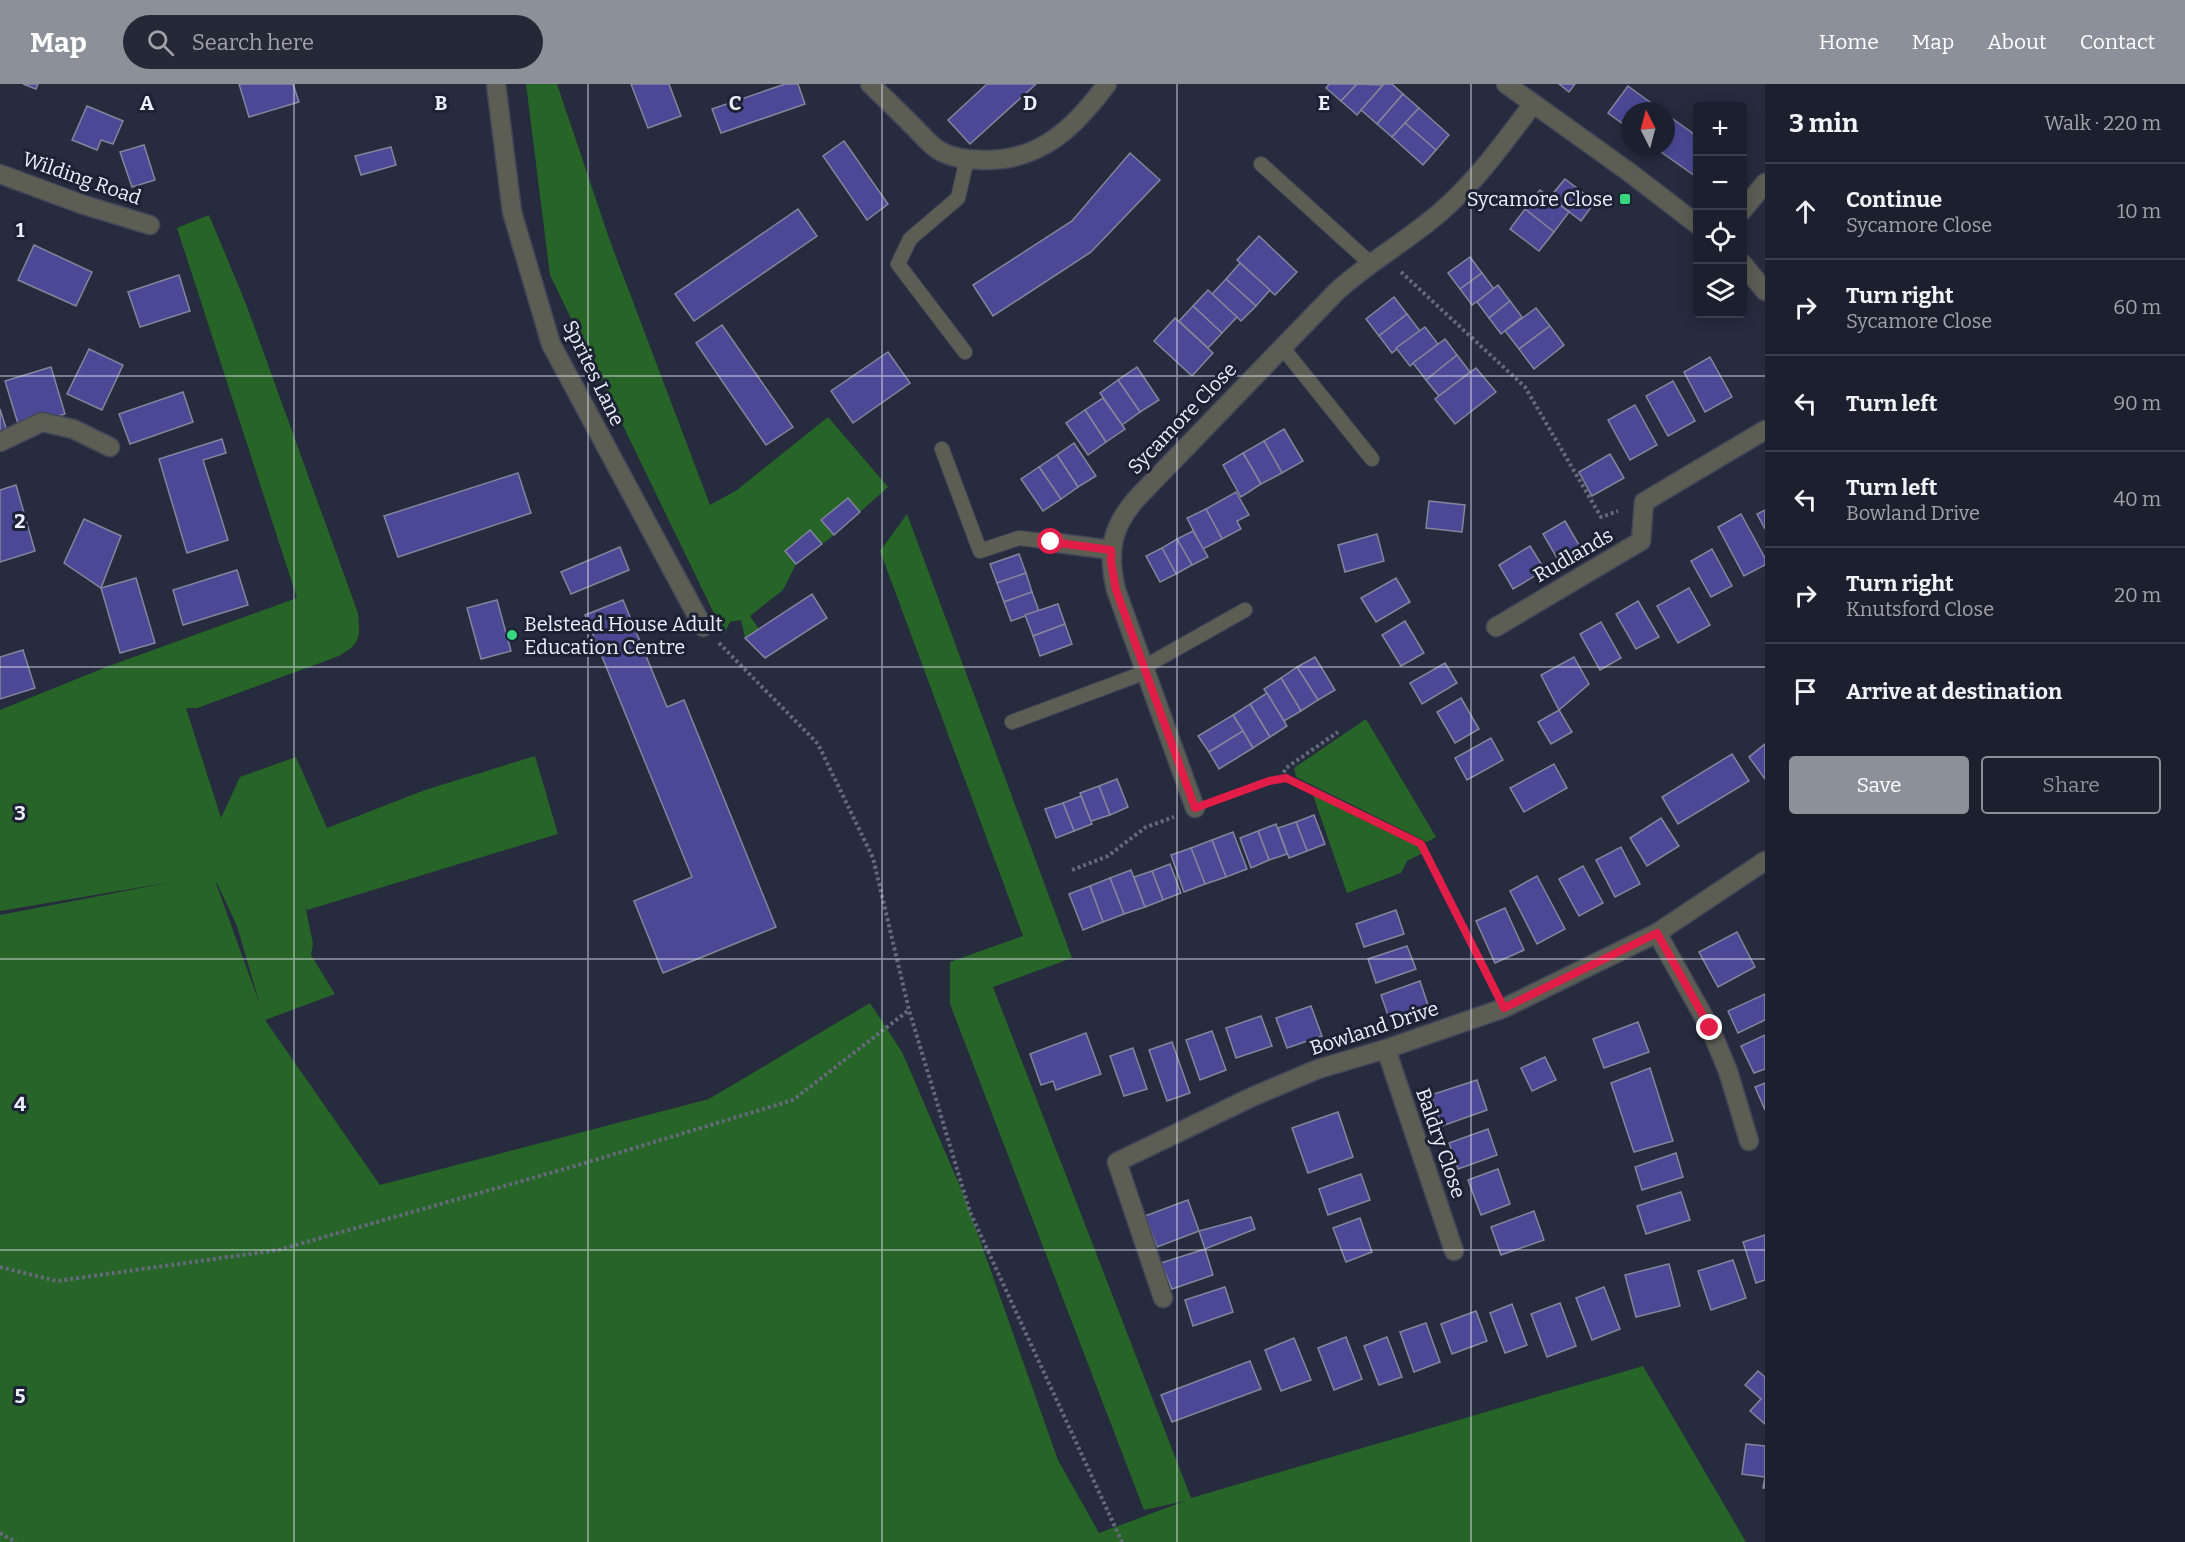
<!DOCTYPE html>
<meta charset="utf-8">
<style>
:root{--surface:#1c202e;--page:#252836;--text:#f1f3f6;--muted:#a0a3aa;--line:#3a3e4a;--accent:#8c9099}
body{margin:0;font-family:Bitter,serif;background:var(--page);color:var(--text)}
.controls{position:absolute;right:18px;top:18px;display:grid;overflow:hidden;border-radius:6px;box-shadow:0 3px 15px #0003}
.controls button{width:54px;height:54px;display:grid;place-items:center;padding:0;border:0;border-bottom:2px solid var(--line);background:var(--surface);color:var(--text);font:30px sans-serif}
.compass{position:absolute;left:1621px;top:18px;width:54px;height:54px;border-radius:50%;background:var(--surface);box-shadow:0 3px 15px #0003;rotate:354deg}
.stop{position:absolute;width:18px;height:18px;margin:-14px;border:4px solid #e11d48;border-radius:50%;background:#fff}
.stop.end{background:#e11d48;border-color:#fff;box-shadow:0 2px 6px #0008}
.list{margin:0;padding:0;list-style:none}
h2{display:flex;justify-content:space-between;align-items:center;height:78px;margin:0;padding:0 24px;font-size:26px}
h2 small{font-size:20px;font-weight:400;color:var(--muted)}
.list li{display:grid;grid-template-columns:39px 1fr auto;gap:18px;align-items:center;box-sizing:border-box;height:96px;padding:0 24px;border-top:2px solid var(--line)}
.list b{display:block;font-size:22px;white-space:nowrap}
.list p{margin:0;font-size:20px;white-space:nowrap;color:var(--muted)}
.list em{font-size:20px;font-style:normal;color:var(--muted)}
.actions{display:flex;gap:12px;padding:18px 24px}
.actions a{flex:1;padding:14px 0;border:2px solid var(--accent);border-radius:6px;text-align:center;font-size:21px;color:var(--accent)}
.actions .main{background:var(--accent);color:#fff}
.icon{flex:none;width:33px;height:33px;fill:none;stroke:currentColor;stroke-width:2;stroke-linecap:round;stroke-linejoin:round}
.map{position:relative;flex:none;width:1765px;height:1458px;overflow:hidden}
header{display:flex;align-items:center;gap:36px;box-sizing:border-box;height:84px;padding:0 30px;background:var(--accent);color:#fff}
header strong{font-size:28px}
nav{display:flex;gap:33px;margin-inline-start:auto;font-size:21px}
.search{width:420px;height:54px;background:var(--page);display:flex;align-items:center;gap:15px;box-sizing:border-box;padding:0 21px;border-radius:33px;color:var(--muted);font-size:22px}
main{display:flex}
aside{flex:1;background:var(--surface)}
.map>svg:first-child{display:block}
.green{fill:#276428;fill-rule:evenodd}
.building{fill:#4b4995;stroke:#82859c;stroke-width:1.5}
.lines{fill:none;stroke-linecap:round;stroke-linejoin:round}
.service-casing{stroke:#424759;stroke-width:16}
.minor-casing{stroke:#424759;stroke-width:21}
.tertiary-casing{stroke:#424759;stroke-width:21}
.path{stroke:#656a7b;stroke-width:4;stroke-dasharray:3 3;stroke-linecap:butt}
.service{stroke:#5c5d53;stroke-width:14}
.minor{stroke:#5c5d53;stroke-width:18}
.tertiary{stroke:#5c5d53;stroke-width:18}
.route{stroke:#e11d48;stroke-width:8}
.grid{fill:none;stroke:#ecf0fc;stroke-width:1.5;stroke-opacity:0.55}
.poi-dot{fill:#35d881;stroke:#1c2133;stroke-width:2}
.labels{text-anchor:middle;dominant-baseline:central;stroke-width:6;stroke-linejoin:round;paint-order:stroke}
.street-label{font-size:20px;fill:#ecf0fc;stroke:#1c2133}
.poi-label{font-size:20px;fill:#ecf0fc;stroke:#1c2133;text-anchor:end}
.grid-label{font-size:20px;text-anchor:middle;font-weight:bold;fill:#ecf0fc;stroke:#1c2133;stroke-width:6;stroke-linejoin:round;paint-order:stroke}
</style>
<header>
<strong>Map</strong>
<div class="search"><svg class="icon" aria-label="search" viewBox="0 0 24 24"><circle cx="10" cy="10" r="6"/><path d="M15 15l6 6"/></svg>Search here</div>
<nav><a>Home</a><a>Map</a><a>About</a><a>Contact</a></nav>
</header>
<main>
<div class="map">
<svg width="1765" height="1458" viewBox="0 0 1765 1458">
<rect width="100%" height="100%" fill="#262b3e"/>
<g class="green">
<path d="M526 0H557L610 157 710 421 737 406 828 333 888 403 860 428 848 414 821 436 834 451 822 460 810 446 786 466 796 480 783 506 750 532 759 545 745 554 741 536 730 538 724 550 550 191Z"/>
<path d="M209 131 246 220 358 529C360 554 361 559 339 572L197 624H186L221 734 240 693 296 673 327 744 425 706 535 672 558 750 307 826 305 821 313 860 311 871 335 910 265 936 380 1101 709 1015 870 919 902 968 965 1114 1058 1376 1099 1449 1185 1417 1144 1426 950 920V878L1023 852 880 467 907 430 1072 874 993 903 1191 1414 1643 1282 1746 1458H0V831L172 798 0 827V626L109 582 297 514 177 144ZM217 799 237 842 260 921 216 799Z"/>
<path d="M1366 635 1436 753 1427 758 1296 693 1294 684Z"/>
<path d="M1313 711 1421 764 1423 769 1407 777 1401 789 1347 809Z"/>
</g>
<g class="building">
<path d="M23 0H38L36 5Z"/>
<path d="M239 0H293L299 18 249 33Z"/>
<path d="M631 0H669L681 32 648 44Z"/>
<path d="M785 0H798L805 20 721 49 712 25Z"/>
<path d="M987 0H1036L970 60 948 36Z"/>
<path d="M1329 0H1357L1341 17 1326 4Z"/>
<path d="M1357 0 1383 1 1357 31 1341 17Z"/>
<path d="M1384 0H1392L1403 10 1377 40 1361 26Z"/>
<path d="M1559 0H1575L1569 8Z"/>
<path d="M1628 2 1662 27H1630V45L1608 29Z"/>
<path d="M1403 10 1419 24 1392 53 1377 40Z"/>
<path d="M87 22 123 37 113 60 101 56 97 66 72 56Z"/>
<path d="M1419 24 1449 51 1436 66 1405 39Z"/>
<path d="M1666 30 1698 53V94L1654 63H1666Z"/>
<path d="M1405 39 1436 66 1423 81 1392 53Z"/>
<path d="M844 57 888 120 867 136 823 72Z"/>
<path d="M144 61 155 96 132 103 120 68Z"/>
<path d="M391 63 396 81 361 91 355 72Z"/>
<path d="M1130 69 1160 96 1091 168 993 232 973 201 1072 137Z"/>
<path d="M1565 95 1595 118 1581 137 1550 113Z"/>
<path d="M1540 106 1569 128 1554 148 1525 125Z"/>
<path d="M798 125 817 152 694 237 675 210Z"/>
<path d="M1525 125 1554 148 1539 167 1510 145Z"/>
<path d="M1259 152 1297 188 1275 211 1237 176Z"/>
<path d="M34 161 92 188 76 222 18 196Z"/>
<path d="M1470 173 1482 189 1460 205 1448 189Z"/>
<path d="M1240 179 1270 206 1256 222 1226 195Z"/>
<path d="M1482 189 1494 205 1472 221 1460 205Z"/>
<path d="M179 191 190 227 140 243 128 208Z"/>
<path d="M1226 195 1256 222 1241 237 1212 210Z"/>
<path d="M1498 201 1510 217 1489 234 1477 218Z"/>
<path d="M1208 206 1237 233 1222 249 1193 222Z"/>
<path d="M1394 213 1407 230 1379 252 1366 235Z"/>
<path d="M1510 217 1522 233 1501 250 1489 234Z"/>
<path d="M1193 222 1222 249 1208 264 1179 237Z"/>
<path d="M1536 224 1550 242 1519 265 1505 247Z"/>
<path d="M1407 230 1420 247 1392 269 1379 252Z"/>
<path d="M1175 234 1213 269 1192 292 1154 257Z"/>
<path d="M722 241 793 343 766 361 696 259Z"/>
<path d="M1550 242 1564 261 1534 285 1519 265Z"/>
<path d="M1425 243 1438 260 1410 282 1396 264Z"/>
<path d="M1445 255 1457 271 1426 296 1413 279Z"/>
<path d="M89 265 123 281 102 326 67 310Z"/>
<path d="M888 268 910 299 853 339 831 307Z"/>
<path d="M1457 271 1470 288 1439 312 1426 296Z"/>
<path d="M1710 273 1732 313 1705 328 1684 288Z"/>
<path d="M51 283 65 330 19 343 5 297Z"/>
<path d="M1137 283 1159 316 1140 328 1118 296Z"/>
<path d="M1476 284 1496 308 1455 340 1435 315Z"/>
<path d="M1118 296 1140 328 1122 341 1100 309Z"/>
<path d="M1673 297 1695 337 1668 352 1646 312Z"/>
<path d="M183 308 193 338 130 360 119 330Z"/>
<path d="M1103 314 1125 345 1106 358 1085 326Z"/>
<path d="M1635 321 1657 361 1630 376 1608 336Z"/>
<path d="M0 325 7 347 0 349Z"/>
<path d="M1085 326 1106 358 1088 371 1066 339Z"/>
<path d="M1284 345 1303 377 1282 389 1264 357Z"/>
<path d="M222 355 226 369 203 376 228 456 187 469 159 375Z"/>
<path d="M1264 357 1282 389 1261 400 1243 369Z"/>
<path d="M1074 359 1096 392 1078 403 1057 371Z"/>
<path d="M1243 369 1261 400 1241 413 1223 381Z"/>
<path d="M1610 370 1624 394 1592 412 1579 388Z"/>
<path d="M1057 371 1078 403 1061 415 1039 383Z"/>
<path d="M1039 383 1061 415 1043 427 1021 395Z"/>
<path d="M518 389 531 429 398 473 384 432Z"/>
<path d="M16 401 35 467 0 478V406Z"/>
<path d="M1236 408 1249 431 1237 437 1241 445 1222 455 1206 425Z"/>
<path d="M848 414 860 428 834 451 821 436Z"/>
<path d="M1429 417 1465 421 1462 448 1426 444Z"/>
<path d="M1206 425 1222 455 1203 465 1187 434Z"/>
<path d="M1765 426V445L1757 430Z"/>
<path d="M1741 430 1765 474V481L1744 492 1718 443Z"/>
<path d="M84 435 121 452 101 504 64 479Z"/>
<path d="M1565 437 1586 473 1564 486 1543 450Z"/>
<path d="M810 446 822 460 796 480 785 467Z"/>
<path d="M1193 447 1208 473 1192 481 1177 455Z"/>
<path d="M1377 450 1384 477 1345 488 1338 461Z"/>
<path d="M1177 455 1192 481 1176 490 1162 464Z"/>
<path d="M1530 462 1545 486 1513 505 1499 481Z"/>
<path d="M620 463 629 486 571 510 561 488Z"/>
<path d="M1162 464 1176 490 1160 498 1146 472Z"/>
<path d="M1712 465 1732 502 1711 513 1691 477Z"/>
<path d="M1019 470 1026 489 997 499 990 480Z"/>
<path d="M237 486 248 521 183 541 173 506Z"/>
<path d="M1026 489 1032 508 1004 518 997 499Z"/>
<path d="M136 494 155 559 120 569 101 504Z"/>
<path d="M1396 494 1410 518 1376 538 1361 514Z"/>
<path d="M1689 504 1710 541 1678 559 1657 522Z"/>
<path d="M1032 508 1039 527 1011 537 1004 518Z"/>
<path d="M812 510 827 534 765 574 745 554Z"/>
<path d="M497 516 511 567 481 575 467 524Z"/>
<path d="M623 516 667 623 684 616 776 843 663 889 634 817 692 793 585 531Z"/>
<path d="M1638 517 1659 553 1636 565 1616 530Z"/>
<path d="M1058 520 1065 540 1033 552 1025 531Z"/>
<path d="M1405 537 1424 569 1401 582 1382 551Z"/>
<path d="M1601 538 1621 574 1600 586 1580 550Z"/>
<path d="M1065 540 1072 560 1040 572 1033 552Z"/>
<path d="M23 566 35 604 0 615V573Z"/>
<path d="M1315 573 1335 606 1318 616 1297 583Z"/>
<path d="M1574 573 1589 600 1559 626 1541 591Z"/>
<path d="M1445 579 1457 599 1422 620 1410 599Z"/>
<path d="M1297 583 1318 616 1301 627 1281 594Z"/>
<path d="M1281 594 1301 627 1284 637 1264 605Z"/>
<path d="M1267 609 1287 642 1270 653 1250 620Z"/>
<path d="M1461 614 1479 645 1455 659 1437 628Z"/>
<path d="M1250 620 1270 653 1253 664 1233 631Z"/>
<path d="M1559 626 1572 648 1551 660 1538 638Z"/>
<path d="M1233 631 1243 647 1209 668 1198 652Z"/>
<path d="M1243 647 1253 664 1219 685 1209 668Z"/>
<path d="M1491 654 1503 676 1467 696 1455 674Z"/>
<path d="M1765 660V695L1749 673Z"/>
<path d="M1732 670 1749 697 1678 740 1662 713Z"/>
<path d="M1554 680 1567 704 1524 728 1510 704Z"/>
<path d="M1117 695 1128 723 1110 731 1099 702Z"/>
<path d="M1099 702 1110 731 1091 737 1080 709Z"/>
<path d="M1081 712 1092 740 1074 747 1063 719Z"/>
<path d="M1063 719 1074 747 1056 754 1045 725Z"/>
<path d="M1314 731 1325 760 1307 767 1296 738Z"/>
<path d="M1661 734 1679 762 1647 782 1630 754Z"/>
<path d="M1296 738 1307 767 1289 774 1278 744Z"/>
<path d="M1276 740 1287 770 1269 776 1258 747Z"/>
<path d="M1258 747 1269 776 1251 784 1240 754Z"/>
<path d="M1233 748 1247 785 1226 793 1212 756Z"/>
<path d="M1212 756 1226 793 1205 800 1191 764Z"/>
<path d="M1621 763 1640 800 1615 813 1596 776Z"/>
<path d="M1191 764 1205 800 1184 808 1171 771Z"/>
<path d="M1170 780 1181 809 1163 816 1152 787Z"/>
<path d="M1583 782 1603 819 1579 832 1559 795Z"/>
<path d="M1131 786 1145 823 1124 830 1110 794Z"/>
<path d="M1152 787 1163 816 1145 823 1134 793Z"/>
<path d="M1537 792 1565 845 1537 860 1510 807Z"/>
<path d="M1110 794 1124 830 1103 838 1090 802Z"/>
<path d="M1090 802 1103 838 1083 846 1069 810Z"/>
<path d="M1505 824 1524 866 1495 879 1476 837Z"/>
<path d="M1396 826 1404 850 1364 863 1356 840Z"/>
<path d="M1737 848 1755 883 1718 903 1699 868Z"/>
<path d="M1407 862 1416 885 1376 899 1368 875Z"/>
<path d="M1420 897 1428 921 1389 934 1381 911Z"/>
<path d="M1765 910V936L1738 949 1728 927Z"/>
<path d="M1311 922 1322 952 1287 964 1276 934Z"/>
<path d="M1261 932 1272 962 1236 974 1226 944Z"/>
<path d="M1638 938 1649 968 1604 984 1593 955Z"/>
<path d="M1212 947 1226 986 1200 996 1186 956Z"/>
<path d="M1086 949 1101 990 1056 1006 1053 997 1041 1001 1030 970Z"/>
<path d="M1765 951V985L1754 989 1741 962Z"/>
<path d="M1172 958 1190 1009 1167 1017 1149 966Z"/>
<path d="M1133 964 1147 1005 1124 1012 1110 972Z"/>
<path d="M1545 973 1556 996 1532 1007 1521 984Z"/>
<path d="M1650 984 1673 1057 1634 1068 1611 999Z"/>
<path d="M1477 996 1487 1026 1442 1042 1431 1011Z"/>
<path d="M1765 999V1026L1755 1003Z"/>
<path d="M1338 1028 1353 1073 1308 1089 1292 1044Z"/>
<path d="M1488 1045 1497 1071 1458 1085 1449 1059Z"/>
<path d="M1676 1069 1683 1093 1642 1106 1635 1083Z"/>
<path d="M1498 1085 1510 1120 1481 1131 1468 1096Z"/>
<path d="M1361 1090 1370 1116 1328 1131 1319 1105Z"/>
<path d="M1681 1108 1690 1136 1646 1150 1637 1122Z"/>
<path d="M1188 1116 1199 1147 1157 1163 1145 1132Z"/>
<path d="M1534 1127 1544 1156 1501 1171 1491 1143Z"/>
<path d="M1251 1133 1255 1145 1205 1165 1199 1147Z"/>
<path d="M1360 1134 1372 1168 1346 1178 1333 1144Z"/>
<path d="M1765 1151V1196L1756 1199 1743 1158Z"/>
<path d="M1205 1165 1213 1191 1172 1205 1161 1179Z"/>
<path d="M1733 1176 1746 1214 1711 1226 1698 1187Z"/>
<path d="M1669 1180 1680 1222 1636 1233 1625 1191Z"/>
<path d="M1225 1203 1233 1228 1193 1242 1185 1216Z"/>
<path d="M1604 1203 1620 1245 1592 1256 1576 1214Z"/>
<path d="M1560 1219 1576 1262 1547 1273 1531 1230Z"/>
<path d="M1512 1220 1527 1261 1505 1269 1490 1229Z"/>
<path d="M1476 1227 1487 1257 1452 1270 1441 1240Z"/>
<path d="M1426 1239 1440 1278 1414 1288 1400 1248Z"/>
<path d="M1346 1253 1362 1295 1334 1306 1318 1264Z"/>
<path d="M1387 1253 1402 1293 1379 1301 1364 1262Z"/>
<path d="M1294 1254 1311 1296 1281 1307 1265 1266Z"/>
<path d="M1250 1277 1261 1305 1172 1338 1161 1311Z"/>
<path d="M1758 1287 1765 1293V1340L1750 1327 1761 1315 1745 1301Z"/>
<path d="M1746 1360 1765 1362V1404H1763L1765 1393 1742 1390Z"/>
</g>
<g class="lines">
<defs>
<g id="service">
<path d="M1261 80 1370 179"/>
<path d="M1282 263 1372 375"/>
<path d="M965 268 898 180 910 155 958 114 967 75"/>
<path d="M942 365 980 467 1019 454 1051 458"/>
<path d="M1144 583 1245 526"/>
<path d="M1012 638 1146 588"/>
</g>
<g id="minor">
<path d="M496 0 512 128 551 260 703 543"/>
<path d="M870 0C886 15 901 30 916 45 923 52 931 62 940 67 954 75 968 75 984 76 1041 77 1075 43 1107 0"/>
<path d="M0 90 84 121 150 141"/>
<path d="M1742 127 1765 99"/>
<path d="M0 358 42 338 73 345 110 363"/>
<path d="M1051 458 1111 466"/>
<path d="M1496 543 1641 457 1644 418 1765 346"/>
<path d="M1195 724 1116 506C1107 467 1111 442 1139 412L1337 207C1368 179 1405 158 1437 131 1476 98 1502 61 1533 20"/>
<path d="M1657 849 1710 944 1728 987 1749 1057"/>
<path d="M1386 965 1454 1167"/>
<path d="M1163 1214 1117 1078 1254 1012 1318 985 1386 965 1504 924 1657 849 1765 777"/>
</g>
<g id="tertiary">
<path d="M1506 0 1629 88 1698 141"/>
<path d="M1742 179 1765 207"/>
</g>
</defs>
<use href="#service" class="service-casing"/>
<use href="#minor" class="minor-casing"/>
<use href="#tertiary" class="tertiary-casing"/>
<g class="path">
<path d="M1401 188 1525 303 1601 433 1618 427"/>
<path d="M719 559 818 660 873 774 909 926 970 1128 1122 1458"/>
<path d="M1281 694 1286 684 1338 648"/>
<path d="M1217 716 1276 695 1286 694 1421 760 1493 902"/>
<path d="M1072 786 1108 772 1146 743 1174 733"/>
<path d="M0 1183 57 1197 278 1166 575 1082 793 1016 909 926"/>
<path d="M0 1449 16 1458"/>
</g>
<use href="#service" class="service"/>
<use href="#minor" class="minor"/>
<use href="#tertiary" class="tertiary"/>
</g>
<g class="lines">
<path class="route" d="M1051 458 1111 466V478L1116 506 1195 724 1269 697 1286 694 1421 760 1504 924 1657 849 1710 944"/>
</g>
<path class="grid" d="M294 0V1458M588 0V1458M882 0V1458M1177 0V1458M1471 0V1458M0 292H1765M0 583H1765M0 875H1765M0 1166H1765"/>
<g class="poi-dot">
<rect x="1619" y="109" width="12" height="12" rx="3"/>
<circle cx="512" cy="551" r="6"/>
</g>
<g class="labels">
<g class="street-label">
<text transform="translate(82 94) rotate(19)">Wilding Road</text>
<text transform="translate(594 289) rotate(64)">Sprites Lane</text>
<text transform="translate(1182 334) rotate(-46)">Sycamore Close</text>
<text transform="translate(1573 471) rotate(-30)">Rudlands</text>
<text transform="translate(1374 944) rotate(-18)">Bowland Drive</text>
<text transform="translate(1441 1059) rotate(71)">Baldry Close</text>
</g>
<g class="poi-label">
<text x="1613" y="115">Sycamore Close</text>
<text x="524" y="540" text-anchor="start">Belstead House Adult<tspan x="524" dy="23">Education Centre</tspan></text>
</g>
</g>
<g class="grid-label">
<text x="147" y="26">A</text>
<text x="441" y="26">B</text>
<text x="735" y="26">C</text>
<text x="1030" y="26">D</text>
<text x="1324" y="26">E</text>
<text x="20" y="153">1</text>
<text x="20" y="444">2</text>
<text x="20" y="736">3</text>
<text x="20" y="1027">4</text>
<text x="20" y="1319">5</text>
</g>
</svg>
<div class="controls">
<button>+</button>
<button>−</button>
<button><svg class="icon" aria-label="locate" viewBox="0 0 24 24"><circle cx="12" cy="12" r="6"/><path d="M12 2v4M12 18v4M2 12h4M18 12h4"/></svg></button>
<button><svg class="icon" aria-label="layers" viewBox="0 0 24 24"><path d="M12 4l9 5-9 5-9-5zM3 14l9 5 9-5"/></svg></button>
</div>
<svg class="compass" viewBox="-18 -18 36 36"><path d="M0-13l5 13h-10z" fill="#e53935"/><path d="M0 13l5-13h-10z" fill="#a0a3aa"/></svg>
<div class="stop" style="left:1051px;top:458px"></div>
<div class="stop end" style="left:1710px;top:944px"></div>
</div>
<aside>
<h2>3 min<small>Walk · 220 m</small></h2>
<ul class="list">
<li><svg class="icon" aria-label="ahead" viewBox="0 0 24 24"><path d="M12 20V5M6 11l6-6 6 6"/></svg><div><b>Continue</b><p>Sycamore Close</p></div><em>10 m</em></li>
<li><svg class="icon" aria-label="right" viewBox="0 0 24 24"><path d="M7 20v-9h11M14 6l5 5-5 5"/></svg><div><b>Turn right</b><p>Sycamore Close</p></div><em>60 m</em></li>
<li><svg class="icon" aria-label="left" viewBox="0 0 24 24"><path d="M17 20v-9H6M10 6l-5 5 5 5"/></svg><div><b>Turn left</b></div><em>90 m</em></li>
<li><svg class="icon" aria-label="left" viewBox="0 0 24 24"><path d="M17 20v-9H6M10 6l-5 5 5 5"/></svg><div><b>Turn left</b><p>Bowland Drive</p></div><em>40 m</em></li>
<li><svg class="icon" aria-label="right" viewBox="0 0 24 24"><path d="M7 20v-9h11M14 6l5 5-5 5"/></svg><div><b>Turn right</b><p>Knutsford Close</p></div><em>20 m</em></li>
<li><svg class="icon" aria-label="arrive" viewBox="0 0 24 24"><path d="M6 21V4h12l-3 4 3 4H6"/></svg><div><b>Arrive at destination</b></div></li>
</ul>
<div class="actions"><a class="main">Save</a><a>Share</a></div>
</aside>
</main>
